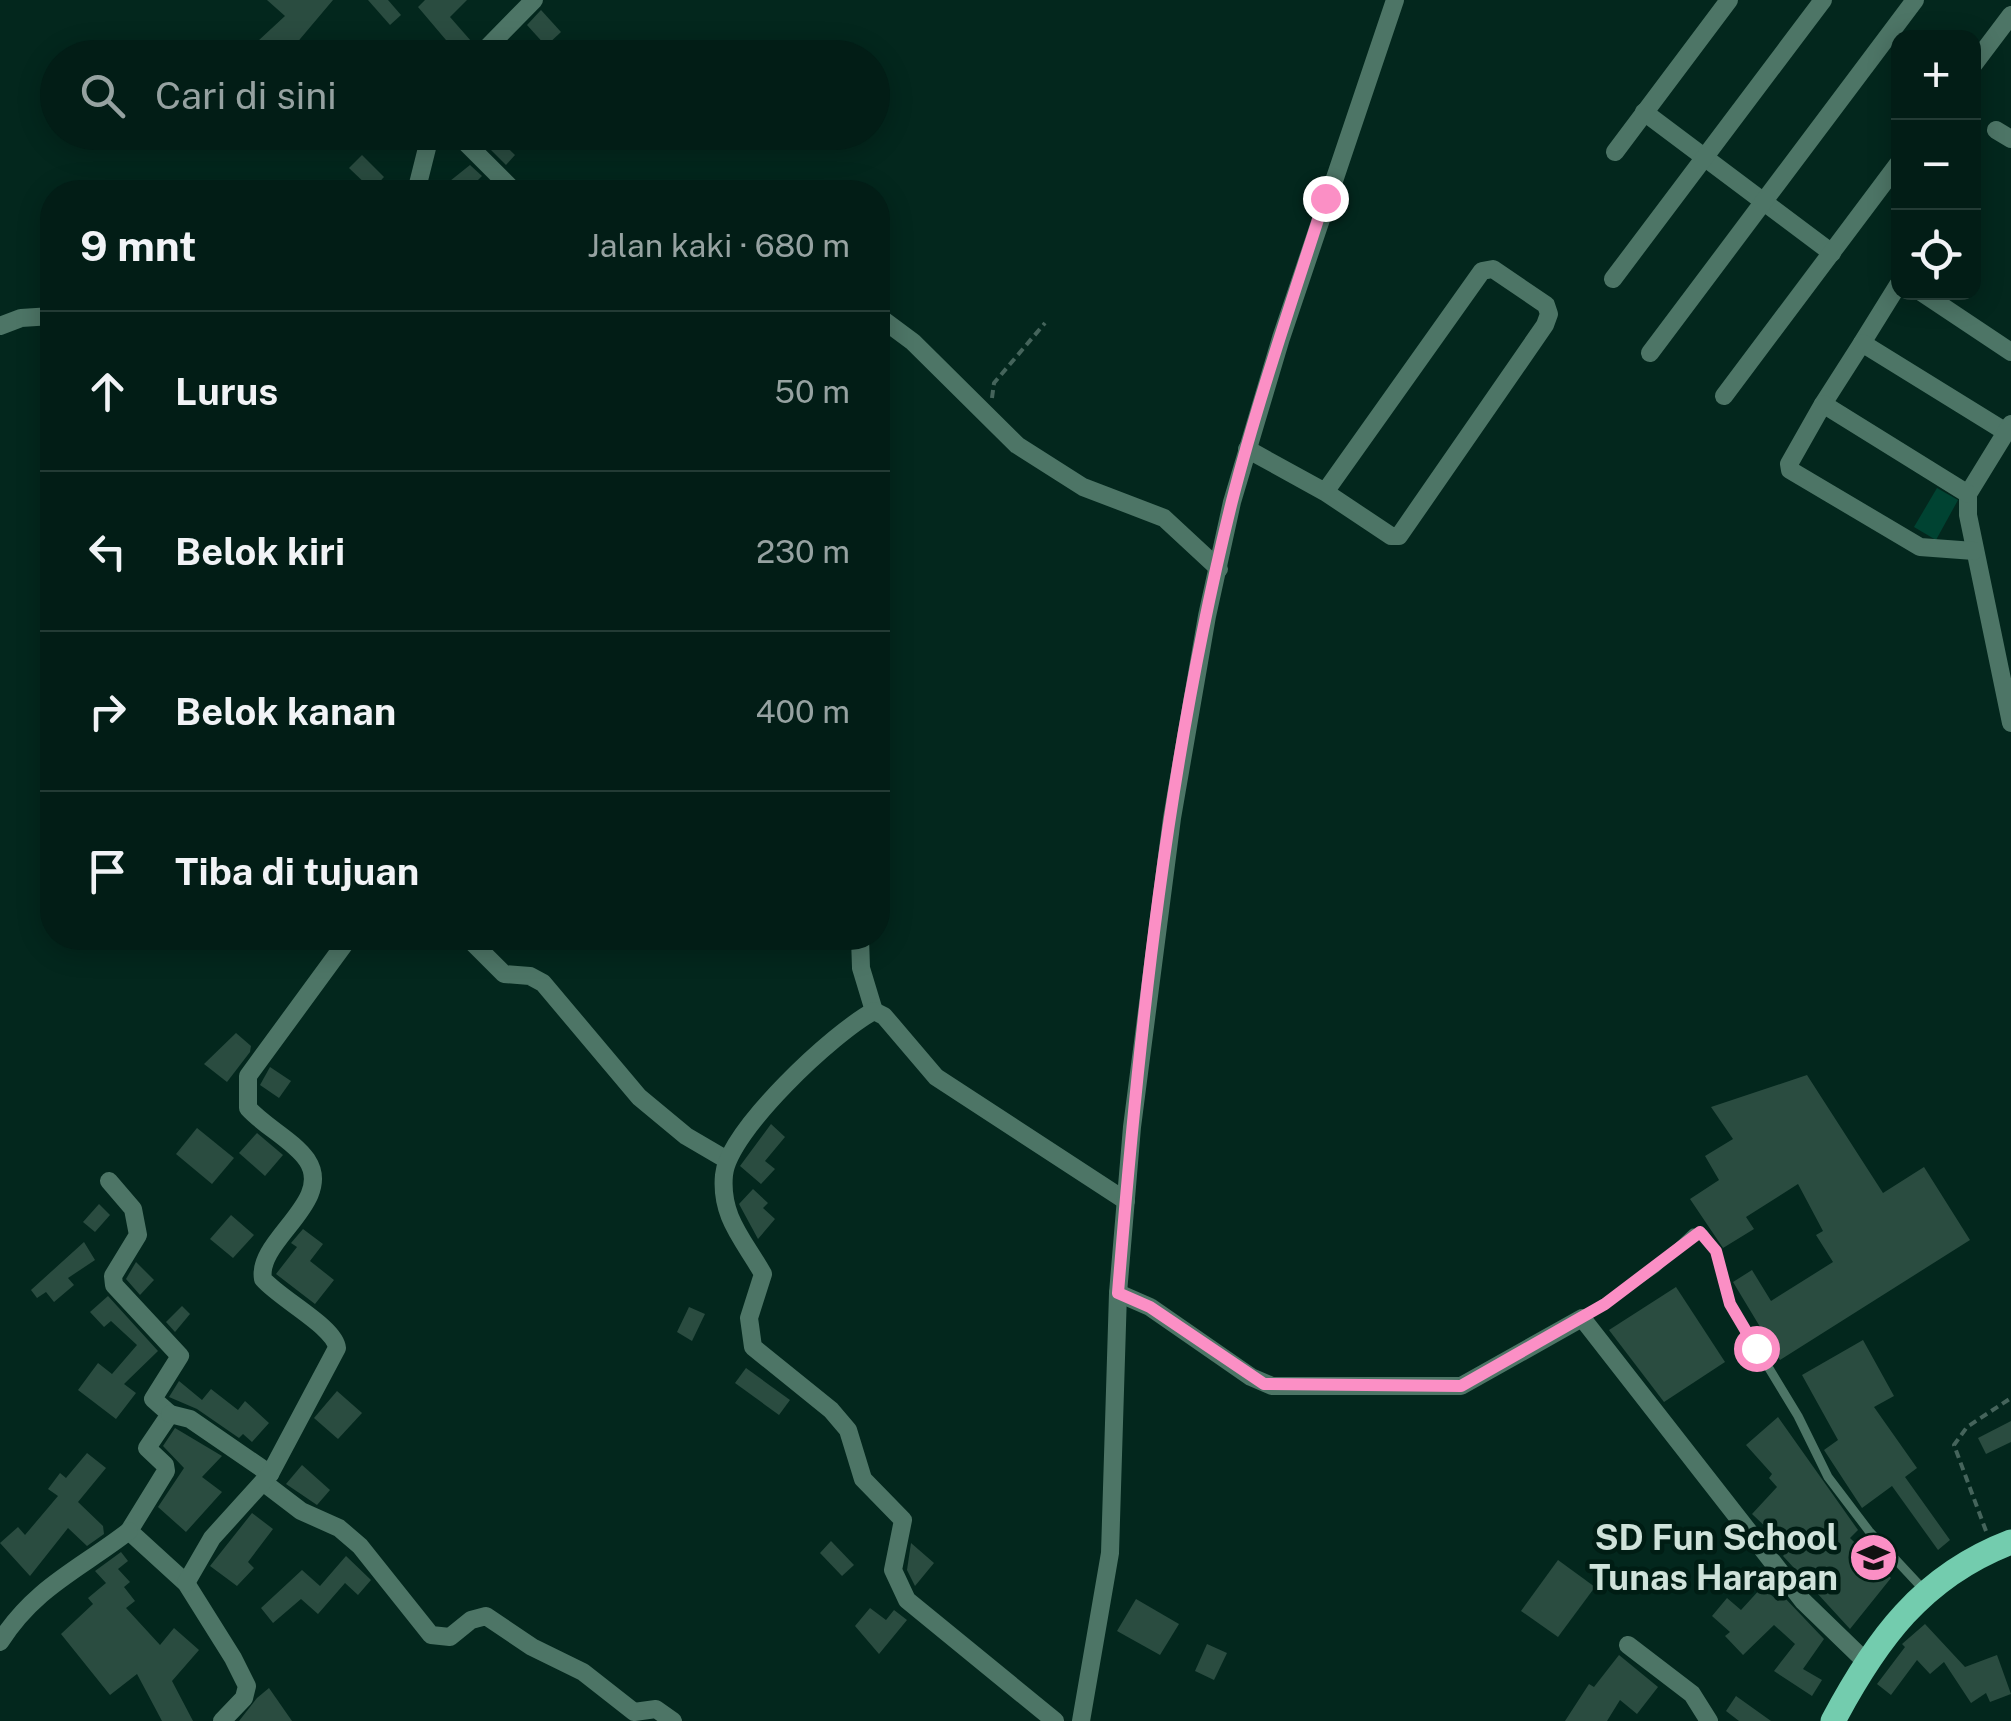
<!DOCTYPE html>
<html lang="id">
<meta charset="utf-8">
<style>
:root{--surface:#021d16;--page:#102a23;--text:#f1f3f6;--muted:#96a2a1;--line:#233b35}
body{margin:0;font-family:"Public Sans",sans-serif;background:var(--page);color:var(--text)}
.controls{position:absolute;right:30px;top:30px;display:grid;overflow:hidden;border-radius:20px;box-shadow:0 5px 25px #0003}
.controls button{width:90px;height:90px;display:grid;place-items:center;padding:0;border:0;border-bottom:2px solid var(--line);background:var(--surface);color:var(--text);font:50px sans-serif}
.stop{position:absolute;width:30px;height:30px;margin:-22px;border:8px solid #fb8fc5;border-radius:50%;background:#fff}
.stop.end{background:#fb8fc5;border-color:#fff;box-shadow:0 2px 10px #0008}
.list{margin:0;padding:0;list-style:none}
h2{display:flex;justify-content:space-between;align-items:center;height:130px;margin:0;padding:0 40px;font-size:42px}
h2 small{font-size:32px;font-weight:400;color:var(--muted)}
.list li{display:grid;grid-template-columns:65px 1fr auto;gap:30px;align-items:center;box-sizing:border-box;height:160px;padding:0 40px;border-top:2px solid var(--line)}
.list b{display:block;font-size:38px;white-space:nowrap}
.list em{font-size:32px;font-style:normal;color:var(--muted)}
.icon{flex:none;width:55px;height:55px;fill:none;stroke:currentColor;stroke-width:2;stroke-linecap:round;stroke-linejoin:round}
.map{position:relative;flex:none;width:2011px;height:1721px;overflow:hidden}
.search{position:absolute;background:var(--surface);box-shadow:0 5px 25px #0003;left:40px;top:40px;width:850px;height:110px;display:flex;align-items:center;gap:25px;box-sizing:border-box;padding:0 35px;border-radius:55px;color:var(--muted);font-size:38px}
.panel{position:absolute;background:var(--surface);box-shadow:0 5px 25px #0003;left:40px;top:180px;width:850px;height:770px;border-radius:40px}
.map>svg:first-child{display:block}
.green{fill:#004332}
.building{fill:#2a4c40}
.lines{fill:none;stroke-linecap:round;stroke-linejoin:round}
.path{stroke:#45645b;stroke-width:4;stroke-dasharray:8 5;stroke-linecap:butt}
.service{stroke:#4d7566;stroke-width:9}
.minor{stroke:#4d7566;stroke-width:18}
.primary{stroke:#73ccae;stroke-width:25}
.route{stroke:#fb8fc5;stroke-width:12}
.labels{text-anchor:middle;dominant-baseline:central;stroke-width:9;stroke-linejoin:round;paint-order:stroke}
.poi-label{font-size:35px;font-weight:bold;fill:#cfe2da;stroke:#001d14;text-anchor:end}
</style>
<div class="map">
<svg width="2011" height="1721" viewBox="0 0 2011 1721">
<rect width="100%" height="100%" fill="#03271d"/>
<path class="green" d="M1937 488 1958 500 1936 540 1914 527Z"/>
<g class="building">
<path d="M267 0H333L295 45 312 58H274L258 41 285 16Z"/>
<path d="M368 0H388L401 15 390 25Z"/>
<path d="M425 0H467L450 17 471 41 457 53 418 7Z"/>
<path d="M541 10 561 32 546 46 527 25Z"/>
<path d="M496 137 515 155 506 165 487 146Z"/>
<path d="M362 155 384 177 372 190 349 168Z"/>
<path d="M470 165 482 176 466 192H453L445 185Z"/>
<path d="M236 1033 251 1046 250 1052 227 1082 204 1064Z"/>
<path d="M270 1067 291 1081 279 1098 260 1085Z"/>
<path d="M1807 1075 1883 1193 1924 1167 1970 1240 1780 1360 1733 1282 1752 1270 1771 1301 1833 1262 1816 1235 1823 1231 1798 1184 1746 1217 1754 1229 1723 1248 1690 1199 1719 1180 1705 1156 1733 1139 1711 1107Z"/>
<path d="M771 1124 785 1137 765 1161 775 1169 761 1184 740 1166Z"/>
<path d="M197 1128 234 1158 212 1184 176 1154Z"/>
<path d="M257 1133 283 1155 265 1176 239 1153Z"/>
<path d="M753 1189 768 1203 763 1208 775 1219 758 1239 739 1204Z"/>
<path d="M99 1204 110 1215 95 1232 83 1222Z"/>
<path d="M231 1215 254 1235 233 1258 210 1239Z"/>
<path d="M303 1229 323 1244 310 1261 334 1280 315 1304 276 1274 297 1247 291 1243Z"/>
<path d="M84 1242 95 1260 68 1278 74 1285 54 1302 46 1292 37 1298 31 1290Z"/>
<path d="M136 1262 154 1280 140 1295 126 1279Z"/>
<path d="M1676 1287 1725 1362 1664 1402 1609 1330Z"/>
<path d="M108 1296 158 1351 124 1384 136 1393 116 1419 78 1390 98 1363 112 1374 137 1345 111 1321 104 1327 90 1312Z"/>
<path d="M182 1306 190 1314 175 1332 166 1322Z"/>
<path d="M689 1307 705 1314 692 1341 677 1332Z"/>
<path d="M1863 1340 1894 1396 1874 1407 1917 1468 1905 1477 1950 1540 1938 1550 1892 1486 1862 1508 1824 1450 1838 1440 1802 1375Z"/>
<path d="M746 1368 790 1400 779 1415 735 1383Z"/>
<path d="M179 1381 202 1400 211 1389 238 1410 245 1401 269 1423 252 1442 243 1434 239 1438 197 1409 169 1397Z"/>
<path d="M337 1391 362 1413 338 1439 314 1418Z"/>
<path d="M1778 1417 1858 1530 1850 1538 1891 1578 1850 1629 1783 1556 1789 1549 1752 1514 1777 1487 1769 1478 1772 1474 1746 1445Z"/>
<path d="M2011 1421V1442L1986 1454 1978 1438Z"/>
<path d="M175 1428 222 1456 202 1477 222 1492 186 1532 158 1507 184 1468 163 1446Z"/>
<path d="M87 1453 106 1468 78 1502 103 1526 104 1534 87 1546 68 1528 30 1576 0 1543 18 1527 25 1535 58 1496 48 1489 60 1473 66 1478Z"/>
<path d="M302 1465 330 1490 317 1505 286 1484Z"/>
<path d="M252 1513 273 1529 248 1562 254 1568 237 1586 210 1566Z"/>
<path d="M831 1541 854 1565 842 1576 820 1553Z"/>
<path d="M911 1543 934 1563 915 1586 907 1570Z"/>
<path d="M121 1552 128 1561 118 1569 130 1582 124 1587 135 1601 126 1608 160 1645 174 1628 199 1650 172 1681 193 1721H162L137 1674 110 1695 61 1634 93 1604 88 1598 106 1583 95 1571Z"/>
<path d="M346 1556 371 1580 358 1595 345 1583 318 1614 301 1599 273 1623 261 1608 302 1570 320 1586Z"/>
<path d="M1558 1560 1595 1587 1558 1637 1521 1611Z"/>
<path d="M1762 1587 1778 1601 1783 1596 1824 1639 1803 1669 1822 1680 1812 1696 1774 1671 1795 1644 1774 1625 1743 1655 1725 1636 1730 1632 1712 1616 1727 1598 1741 1610Z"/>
<path d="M1136 1599 1179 1624 1160 1655 1117 1631Z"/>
<path d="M870 1608 886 1620 894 1610 907 1620 879 1654 855 1626Z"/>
<path d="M1925 1624 1965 1667 1997 1655 2011 1694 1990 1702 1986 1693 1971 1703 1944 1662 1930 1674 1917 1660 1891 1695 1877 1684 1905 1647 1902 1644Z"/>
<path d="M1207 1644 1227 1653 1214 1680 1195 1671Z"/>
<path d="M1619 1655 1658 1687 1637 1714 1620 1700 1607 1721H1565L1589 1684 1594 1687Z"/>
<path d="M269 1688 292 1721H239L257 1698Z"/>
<path d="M1736 1696 1771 1721H1739L1726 1711Z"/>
</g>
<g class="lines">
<g class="path">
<path d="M992 398 994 383 1045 323"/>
<path d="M1986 1531 1954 1445 1967 1427 2011 1398"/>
</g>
<path class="service" d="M1582 1318 1656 1268 1693 1233 1704 1234 1716 1251 1730 1304 1798 1416 1828 1477 1869 1531 1924 1590"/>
<g class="minor">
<path d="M477 58 534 0"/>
<path d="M1974 64 2011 15"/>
<path d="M1644 112 1832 253"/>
<path d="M1996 130 2011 139"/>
<path d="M455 132 515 192"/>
<path d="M1615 152 1729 0"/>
<path d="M416 192 431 132"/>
<path d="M1613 279 1823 0"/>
<path d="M1921 292 2011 352"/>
<path d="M878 316 913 342 1017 445 1083 487 1164 518 1219 569"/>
<path d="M0 326 21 318 52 316"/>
<path d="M1862 343 1898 285"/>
<path d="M1650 353 1915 0"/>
<path d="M1724 396 1898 164"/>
<path d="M1823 404 1862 343 2006 432"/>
<path d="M2011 424 1968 494V515L2011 723"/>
<path d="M1247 449 1325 492 1391 536H1399L1545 325 1549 314 1546 305 1493 269 1482 271 1325 492"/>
<path d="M1968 494 1823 404 1789 464 1790 470 1920 547 1974 551"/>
<path d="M468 938 504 974 530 976 543 983 639 1097 686 1136 727 1160"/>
<path d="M860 938 861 968 874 1011"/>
<path d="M109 1181 133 1209 138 1235 113 1276 114 1285 180 1356 153 1399 170 1414 147 1448 165 1465 166 1471 129 1531 186 1583 233 1658 247 1686 244 1698 222 1721"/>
<path d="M1118 1293 1150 1307 1251 1377 1272 1386H1461L1582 1318 1803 1601 1865 1661"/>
<path d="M170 1414 190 1419 270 1474"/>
<path d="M263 1482 301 1511 339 1528 360 1546 431 1635 450 1637 471 1620 486 1616 532 1647 583 1672 634 1712 656 1709 673 1721"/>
<path d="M186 1583 212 1538 270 1474 337 1348C335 1327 280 1299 263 1279 256 1240 335 1202 307 1160 293 1140 265 1127 248 1108V1076L349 938"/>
<path d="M0 1642C35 1587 80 1569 129 1531"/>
<path d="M1628 1645 1692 1694 1709 1721"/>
<path d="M1055 1721 907 1600 893 1570 903 1520 863 1479 848 1430 831 1410 753 1347 749 1318 763 1274C744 1240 720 1217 724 1175 728 1131 834 1032 874 1011L884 1016 936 1077 1126 1201"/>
<path d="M1081 1721 1110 1553 1118 1293 1132 1127 1172 818 1207 616 1232 502 1281 338 1395 0"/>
</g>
<path class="primary" d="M1833 1721C1876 1640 1922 1576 2011 1542"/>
</g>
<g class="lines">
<path class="route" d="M1325 198C1293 298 1258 399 1232 501 1168 759 1139 1029 1118 1293L1150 1307 1264 1384 1461 1386 1605 1304 1700 1232 1716 1251 1730 1304 1756 1348"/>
</g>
<defs>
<symbol id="school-disc" viewBox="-11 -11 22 22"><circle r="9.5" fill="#fb8fc5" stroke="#001d14"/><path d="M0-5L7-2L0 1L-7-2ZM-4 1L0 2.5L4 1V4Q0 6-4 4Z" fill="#111"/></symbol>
</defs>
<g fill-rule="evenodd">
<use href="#school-disc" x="1846" y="1530" width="55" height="55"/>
</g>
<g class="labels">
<g class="poi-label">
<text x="1838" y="1537">SD Fun School<tspan x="1838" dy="40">Tunas Harapan</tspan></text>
</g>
</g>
</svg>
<div class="controls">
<button>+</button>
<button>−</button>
<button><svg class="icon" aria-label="locate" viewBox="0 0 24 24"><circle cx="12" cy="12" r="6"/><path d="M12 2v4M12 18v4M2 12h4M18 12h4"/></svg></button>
</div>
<div class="stop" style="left:1756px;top:1348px"></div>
<div class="stop end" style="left:1325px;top:198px"></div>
<div class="search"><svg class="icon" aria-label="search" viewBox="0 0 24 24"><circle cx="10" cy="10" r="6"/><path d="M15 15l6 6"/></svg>Cari di sini</div>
<section class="panel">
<h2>9 mnt<small>Jalan kaki · 680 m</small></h2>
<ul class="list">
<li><svg class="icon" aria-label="ahead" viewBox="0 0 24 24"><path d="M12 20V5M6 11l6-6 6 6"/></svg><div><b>Lurus</b></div><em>50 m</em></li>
<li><svg class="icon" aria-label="left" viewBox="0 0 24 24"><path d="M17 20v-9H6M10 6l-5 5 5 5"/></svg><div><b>Belok kiri</b></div><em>230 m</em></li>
<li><svg class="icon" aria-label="right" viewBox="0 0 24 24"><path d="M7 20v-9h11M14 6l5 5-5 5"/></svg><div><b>Belok kanan</b></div><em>400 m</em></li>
<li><svg class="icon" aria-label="arrive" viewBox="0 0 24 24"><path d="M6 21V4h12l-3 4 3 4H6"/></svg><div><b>Tiba di tujuan</b></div></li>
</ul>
</section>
</div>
